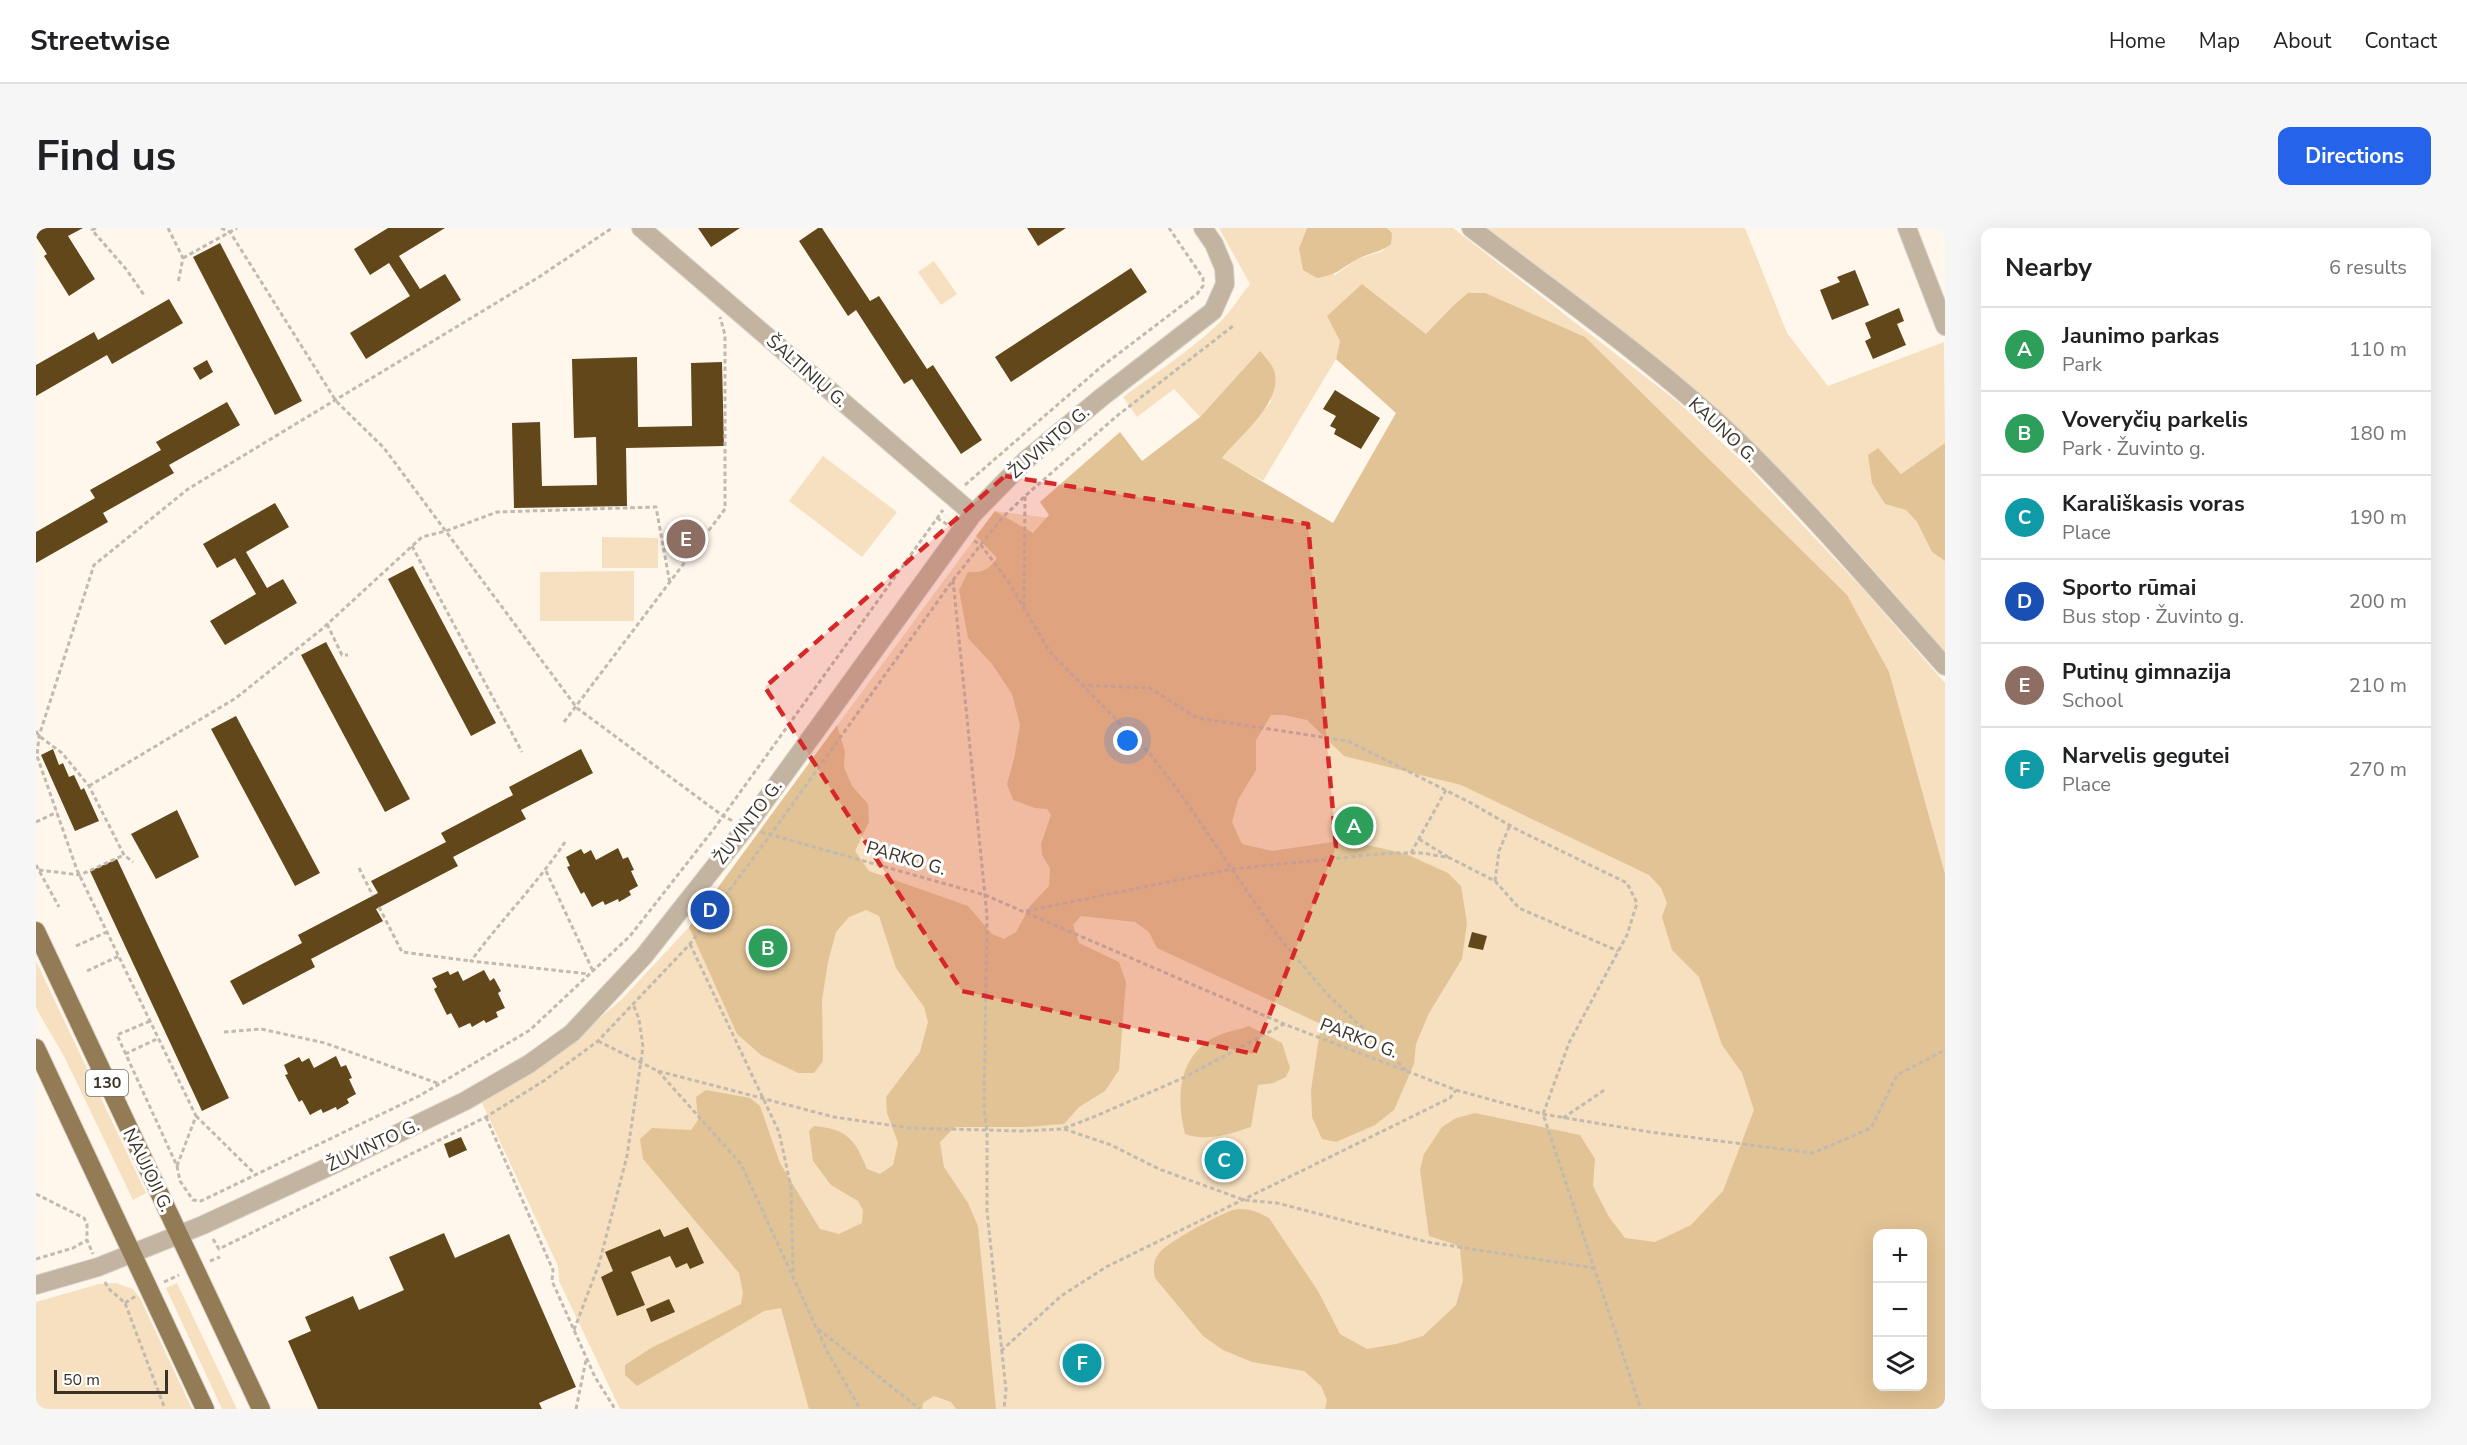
<!DOCTYPE html>
<meta charset="utf-8">
<style>
:root{--surface:#fff;--page:#f6f6f6;--text:#202124;--muted:#757577;--line:#e0e0e0;--accent:#2563eb}
body{margin:0;font-family:"Nunito Sans",sans-serif;background:var(--page);color:var(--text)}
.controls{position:absolute;right:18px;bottom:18px;display:grid;overflow:hidden;border-radius:12px;box-shadow:0 6px 24px #0002}
.controls button{width:54px;height:54px;display:grid;place-items:center;padding:0;border:0;border-bottom:2px solid var(--line);background:var(--surface);color:var(--text);font:30px sans-serif}
.scale{position:absolute;left:18px;bottom:15px;width:114px;box-sizing:border-box;padding-left:6px;border:3px solid #3a3227;border-top:0;font-size:16px;line-height:21px;white-space:nowrap;color:#3a3227;-webkit-text-stroke:4px #fff;paint-order:stroke}
.you{position:absolute;left:1092px;top:513px;width:21px;height:21px;margin:-15px;border:4px solid #fff;border-radius:50%;background:#1a73e8;box-shadow:0 0 0 9px #1a73e833}
.badge{display:grid;place-items:center;width:39px;height:39px;border-radius:50%;background:var(--accent);color:#fff;font-size:20px;font-weight:700}
.pin{position:absolute;translate:-50% -50%;border:3px solid #fff;box-shadow:0 2px 6px #0006}
.list{margin:0;padding:0;list-style:none}
h2{display:flex;justify-content:space-between;align-items:center;height:78px;margin:0;padding:0 24px;font-size:26px}
h2 small{font-size:20px;font-weight:400;color:var(--muted)}
.list li{display:grid;grid-template-columns:39px 1fr auto;gap:18px;align-items:center;box-sizing:border-box;height:84px;padding:0 24px;border-top:2px solid var(--line)}
.list b{display:block;font-size:22px;white-space:nowrap}
.list p{margin:0;font-size:20px;white-space:nowrap;color:var(--muted)}
.list em{font-size:20px;font-style:normal;color:var(--muted)}
.icon{flex:none;width:33px;height:33px;fill:none;stroke:currentColor;stroke-width:2;stroke-linecap:round;stroke-linejoin:round}
.map{position:relative;flex:none;width:1909px;height:1181px;overflow:hidden;border-radius:12px}
header{display:flex;align-items:center;gap:36px;box-sizing:border-box;height:84px;padding:0 30px;background:var(--surface);border-bottom:2px solid var(--line)}
header strong{font-size:28px}
nav{display:flex;gap:33px;margin-inline-start:auto;font-size:21px}
.intro{display:flex;align-items:center;justify-content:space-between;box-sizing:border-box;height:144px;padding:0 36px}
h1{margin:0;font-size:42px}
.button{padding:15px 27px;border-radius:12px;background:var(--accent);color:#fff;font-size:21px;font-weight:700}
main{display:flex;gap:36px;padding:0 36px}
aside{flex:1;background:var(--surface);border-radius:12px;box-shadow:0 6px 24px #0002}
.map>svg:first-child{display:block}
.green{fill:#f7e0bf;fill-rule:evenodd}
.forest{fill:#e2c395;fill-rule:evenodd}
.building{fill:#61471a}
.lines{fill:none;stroke-linecap:round;stroke-linejoin:round}
.minor-casing{stroke:#dcd4c9;stroke-width:20}
.major-casing{stroke:#dcd4c9;stroke-width:20}
.path{stroke:#c2baaf;stroke-width:3;stroke-dasharray:4.5 3;stroke-linecap:butt}
.minor{stroke:#c2b4a0;stroke-width:18}
.major{stroke:#937b56;stroke-width:18}
.marked{fill:#d62828;fill-opacity:0.2;stroke:#d62828;stroke-width:4.5;stroke-dasharray:12 8;stroke-linejoin:round}
.labels{text-anchor:middle;dominant-baseline:central;stroke-width:6;stroke-linejoin:round;paint-order:stroke}
.shield{fill:#fff;stroke:#757068;stroke-width:1.5}
.shield-label{font-size:16px;font-weight:bold;fill:#3a3227}
.street-label{font-size:18px;fill:#3a3227;stroke:#fff}
</style>
<header>
<strong>Streetwise</strong>
<nav><a>Home</a><a>Map</a><a>About</a><a>Contact</a></nav>
</header>
<div class="intro"><h1>Find us</h1><a class="button">Directions</a></div>
<main>
<div class="map">
<svg width="1909" height="1181" viewBox="0 0 1909 1181">
<rect width="100%" height="100%" fill="#fff7ec"/>
<g class="green">
<path d="M1183 0H1271L1263 20 1299 47 1321 31 1347 23 1356 5 1351 0H1417L1642 174 1710 237 1826 360 1909 455V1181H584L523 1053 522 1038 446 875 523 825 586 771 653 699 959 283 1500 353 1390 106 1326 56 1304 113 1300 131 1227 253 1185 230 1235 174 1224 124 1164 189 1138 161 1101 189 1087 169C1118 146 1155 122 1182 96 1195 84 1203 69 1214 56ZM1842 1006H1886V1158H1842Z"/>
<path d="M1451 0H1709L1751 105 1792 158 1908 114 1909 215 1865 246 1842 221 1870 282 1881 294 1896 324 1909 333V423C1840 345 1771 264 1694 193 1618 123 1534 62 1451 0Z"/>
<path d="M898 33 921 66 905 77 882 44Z"/>
<path d="M787 228 861 284 826 329 753 273Z"/>
<path d="M566 309 622 310V340H566Z"/>
<path d="M598 343V393H504V344Z"/>
<path d="M0 733 110 965 97 972 29 830 0 780Z"/>
<path d="M80 1055 97 1061 104 1070 156 1181H0V1074L63 1056Z"/>
<path d="M141 1055 201 1181H186L130 1060Z"/>
</g>
<g class="forest">
<path d="M1271 0H1351L1356 5 1355 16C1344 25 1332 25 1320 32 1302 42 1303 46 1281 50L1267 42 1263 20Z"/>
<path d="M1326 56 1390 106 1418 77 1432 65H1449L1549 109 1811 367 1853 444 1909 646V1181H1289L1291 1172 1285 1158 1268 1143 1216 1134 1187 1122 1167 1108 1119 1050C1117 1041 1117 1032 1124 1024 1132 1014 1184 986 1197 982 1210 979 1222 984 1233 990L1282 1063 1304 1106 1331 1121 1360 1116 1387 1108 1420 1077 1427 1052 1424 1020 1418 1016 1393 1008 1384 942 1388 926 1406 899 1420 890 1439 885 1544 907 1559 931 1557 957 1559 962 1573 989 1589 1010 1619 1014 1655 997 1687 963 1718 882 1706 845 1686 817 1663 749 1636 722 1626 689 1631 675 1625 660 1613 647 1425 557 1308 528 1271 492 1248 487H1235L1220 512V542L1202 572 1196 594 1206 616 1236 623 1310 612 1370 626 1412 645 1425 658 1431 695 1426 731 1393 785 1380 816 1378 836 1358 882 1339 897 1300 914 1286 911 1276 889 1275 862 1285 796 1121 720 1113 704 1099 694 1045 688 1037 697 1043 715 1083 734 1090 754 1083 842 1069 863 1043 879 1028 896 991 899H919L904 914 908 939 932 975 942 998 960 1181H920L915 1174 898 1168 887 1175 886 1181H773L745 1080 728 1083 601 1158 589 1147V1137L615 1120 705 1076 707 1065 703 1045 607 931 604 911 616 900 655 902 662 892 660 869 670 862 714 870 724 878 744 935 784 1001 803 1006 826 995 827 982 822 973 795 957 777 933 773 903 778 898C811 901 819 911 831 941L844 946 857 937 862 915 851 885 850 869 884 824 892 794 888 779 860 740 843 688 830 682 813 689 800 704 792 734 786 772 787 833 778 845H762L725 827 701 806 653 699 801 497 809 524 808 539 816 558 832 576 833 594 819 623 833 643 932 678 956 706 968 711 980 704 994 678 1013 658 1014 640 1006 627 1005 616 1015 587 1011 581 999 580 977 572 971 556 978 531 984 497 976 466 956 436 932 410 923 362 932 344C947 345 952 342 961 330L940 308 959 283 997 305 1013 287 1004 274 1084 204 1106 233 1164 189 1224 123C1228 128 1233 133 1236 138 1253 170 1204 207 1186 230L1297 295 1360 185 1300 131 1304 113 1291 88ZM1842 1006H1886V1158H1842Z"/>
<path d="M1909 215V333L1896 324 1881 294 1870 282 1849 276 1836 255 1832 227 1842 220 1865 246Z"/>
<path d="M1213 798 1246 815 1254 840 1250 849 1237 855 1222 857 1215 899C1193 906 1172 914 1149 906 1140 871 1142 830 1177 810 1188 804 1202 802 1213 798Z"/>
</g>
<g class="building">
<path d="M0 0H47L32 8 59 51 33 68 8 28 11 26 0 9Z"/>
<path d="M352 0H409L363 28 384 61 409 46 425 72 330 131 314 105 374 68 353 35 334 47 318 21Z"/>
<path d="M662 0H704L675 19Z"/>
<path d="M782 0H786L834 73 843 68 891 141 897 137 946 212 925 226 876 151 868 156 820 82 812 88 763 13Z"/>
<path d="M991 0H1030L1002 18Z"/>
<path d="M184 15 266 173 239 187 157 29Z"/>
<path d="M1095 40 1111 64 975 154 959 129Z"/>
<path d="M1819 42 1833 77 1796 92 1784 62 1804 54 1801 49Z"/>
<path d="M133 71 147 95 76 136 71 127 0 168V137L58 104 62 112Z"/>
<path d="M1863 80 1868 93 1861 96 1870 117 1837 131 1829 113 1835 110 1829 95Z"/>
<path d="M601 129 602 199 656 198 655 135 686 134 688 218 590 220 591 278 478 280 476 195 504 194 506 258 561 257 560 209 538 210 536 131Z"/>
<path d="M171 132 177 144 164 152 157 140Z"/>
<path d="M1299 162 1344 190 1325 221 1298 206 1300 201 1294 198 1300 188 1287 181Z"/>
<path d="M191 174 204 197 133 237 138 245 67 285 72 294 0 335V304L59 270 54 262 125 222 120 214Z"/>
<path d="M239 275 253 299 210 324 231 360 247 351 261 375 189 417 174 393 220 366 199 330 181 340 167 316Z"/>
<path d="M377 338 460 495 435 508 352 351Z"/>
<path d="M290 414 374 571 349 584 265 427Z"/>
<path d="M200 488 284 645 259 658 175 501Z"/>
<path d="M17 521 23 537 27 535 33 549 38 547 45 562 48 560 63 593 39 603 5 527Z"/>
<path d="M545 521 557 545 485 582 490 591 417 629 422 638 340 681 347 693 275 731 279 739 207 777 194 753 266 715 262 707 342 665 335 653 410 614 405 605 477 567 473 559Z"/>
<path d="M141 582 163 629 120 651 95 606Z"/>
<path d="M582 620 587 631 592 629 598 642 595 643 602 658 593 663 595 667 583 674 582 671 569 677 567 673 556 679 548 664 545 666 531 639 534 638 530 629 545 621 548 626 555 622 560 632Z"/>
<path d="M81 631 193 870 166 883 54 643Z"/>
<path d="M1436 704 1451 708 1447 722 1432 719Z"/>
<path d="M448 742 454 753 458 750 465 763 462 765 469 780 460 784 462 789 450 795 448 792 436 799 434 795 423 800 415 785 411 787 398 761 401 759 396 750 412 743 414 747 422 743 427 753Z"/>
<path d="M300 828 305 839 310 837 316 850 313 851 320 866 311 871 313 875 301 882 300 879 287 885 285 881 274 887 266 872 263 874 249 847 252 846 248 837 263 829 266 834 273 830 278 840Z"/>
<path d="M425 909 431 922 413 930 408 916Z"/>
<path d="M652 999 668 1035 654 1041 651 1035 640 1040 634 1028 595 1044 609 1077 581 1088 565 1049 577 1043 569 1024 624 1001 628 1009Z"/>
<path d="M408 1005 419 1030 473 1006 540 1159 503 1175 506 1181H282L252 1113 275 1103 269 1089 317 1068 323 1082 368 1062 353 1029Z"/>
<path d="M633 1071 639 1084 615 1094 610 1081Z"/>
</g>
<g class="lines">
<defs>
<g id="minor">
<path d="M605 0 937 286"/>
<path d="M1435 0C1524 68 1617 133 1699 210 1773 282 1840 361 1909 438"/>
<path d="M1871 0 1909 98"/>
<path d="M0 1057 62 1039 167 997 303 934 429 873 493 836 536 805 608 728 710 599 937 286 990 232 1066 169 1177 83 1189 56 1188 40 1178 16 1167 0"/>
</g>
<g id="major">
<path d="M0 703 225 1181"/>
<path d="M0 820 169 1181"/>
</g>
</defs>
<use href="#minor" class="minor-casing"/>
<use href="#major" class="major-casing"/>
<g class="path">
<path d="M60 0 56 2 90 41 108 67"/>
<path d="M132 0 147 30 142 55"/>
<path d="M185 0 194 4 300 173 348 220 541 480 687 588 697 593"/>
<path d="M147 30 201 0"/>
<path d="M929 257 1065 139 1161 66 1167 58V50L1133 0"/>
<path d="M901 290 912 297"/>
<path d="M938 313 944 316 972 353 1014 424 1114 526 1144 565 1241 707 1291 766 1370 842"/>
<path d="M376 318 486 524"/>
<path d="M917 352 951 687 948 880 951 904V983L970 1162 968 1181"/>
<path d="M988 378 989 268"/>
<path d="M291 396 306 427H312"/>
<path d="M1045 457 1114 460 1161 490 1312 513 1435 575 1480 601 1591 655 1601 675 1591 707 1533 815 1507 886 1605 1181"/>
<path d="M528 494 689 281V107L684 89"/>
<path d="M0 503 3 508 26 525 53 558 88 627 97 634"/>
<path d="M53 558 200 470 286 401 386 309 410 303 461 284 620 279 634 356"/>
<path d="M0 594 21 584"/>
<path d="M725 604 949 667 1248 796 1420 862 1507 886 1614 904 1777 925 1835 900 1861 847 1909 822"/>
<path d="M1383 611 1412 629"/>
<path d="M529 614C501 656 465 692 435 733L553 746"/>
<path d="M1375 625 1410 562"/>
<path d="M0 637 23 679"/>
<path d="M323 640 337 668"/>
<path d="M3 642 44 647 88 627"/>
<path d="M510 643 557 743"/>
<path d="M1459 653 1463 623 1474 597"/>
<path d="M343 679 366 724 435 733"/>
<path d="M990 683 1196 641 1353 625H1387L1414 630 1459 653 1483 680 1582 723"/>
<path d="M654 716 743 904 755 959 757 1044"/>
<path d="M40 718 71 704"/>
<path d="M51 743 83 728"/>
<path d="M114 793 81 807 141 938 144 953 157 972 165 973 383 868 494 802 594 708 677 602 907 282"/>
<path d="M188 804 225 801 289 815 404 856"/>
<path d="M562 813 622 843 798 889 874 900 986 903 1026 901 1055 890 1149 849 1248 796"/>
<path d="M89 826 123 810"/>
<path d="M622 843 705 936 791 1123 824 1181"/>
<path d="M160 888 220 947"/>
<path d="M450 889 517 1042 516 1053 559 1149 579 1181"/>
<path d="M1527 890 1570 861"/>
<path d="M1028 901 1075 917 1123 941 1208 972 1241 975 1391 1014 1558 1040"/>
<path d="M141 938 160 888 41 642 1 528 3 508 58 337 152 261 503 49 576 0"/>
<path d="M0 966 48 990 51 996V1012L57 1026"/>
<path d="M177 1011 183 1021 450 889 509 852 562 813 654 716 735 606 917 352 965 291 989 268 1082 187 1197 98"/>
<path d="M0 1031 37 1020 51 1012"/>
<path d="M174 1033 184 1029"/>
<path d="M69 1054 72 1060 89 1075 129 1181"/>
<path d="M128 1054 143 1047"/>
<path d="M89 1075 100 1068"/>
<path d="M782 1101 884 1181"/>
<path d="M538 1102 563 1036 591 928 607 819 603 791 597 776"/>
<path d="M965 1123 1025 1068 1070 1039 1414 870 1420 862"/>
<path d="M540 1181 550 1132"/>
</g>
<use href="#minor" class="minor"/>
<use href="#major" class="major"/>
</g>
<path class="marked" d="M969 248 1272 296 1300 619 1218 826 926 763 729 459Z"/>
<g class="labels">
<rect class="shield" x="50" y="842" width="42" height="26" rx="4.5"/>
<g class="shield-label">
<text x="71" y="855">130</text>
</g>
<g class="street-label">
<text transform="translate(771 143) rotate(41)">ŠALTINIŲ G.</text>
<text transform="translate(1687 202) rotate(43)">KAUNO G.</text>
<text transform="translate(1013 214) rotate(-41)">ŽUVINTO G.</text>
<text transform="translate(712 594) rotate(-53)">ŽUVINTO G.</text>
<text transform="translate(870 630) rotate(16)">PARKO G.</text>
<text transform="translate(1323 810) rotate(21)">PARKO G.</text>
<text transform="translate(337 917) rotate(-25)">ŽUVINTO G.</text>
<text transform="translate(112 942) rotate(64)">NAUJOJI G.</text>
</g>
</g>
</svg>
<div class="controls">
<button>+</button>
<button>−</button>
<button><svg class="icon" aria-label="layers" viewBox="0 0 24 24"><path d="M12 4l9 5-9 5-9-5zM3 14l9 5 9-5"/></svg></button>
</div>
<div class="scale">50 m</div>
<div class="you"></div>
<div class="pin badge" style="left:1318px;top:598px;background:#2e9e5b">A</div>
<div class="pin badge" style="left:732px;top:720px;background:#2e9e5b">B</div>
<div class="pin badge" style="left:1188px;top:932px;background:#0f9aa8">C</div>
<div class="pin badge" style="left:674px;top:682px;background:#1a4fb4">D</div>
<div class="pin badge" style="left:650px;top:311px;background:#8d6e63">E</div>
<div class="pin badge" style="left:1046px;top:1135px;background:#0f9aa8">F</div>
</div>
<aside>
<h2>Nearby<small>6 results</small></h2>
<ul class="list">
<li><span class="badge" style="background:#2e9e5b">A</span><div><b>Jaunimo parkas</b><p>Park</p></div><em>110 m</em></li>
<li><span class="badge" style="background:#2e9e5b">B</span><div><b>Voveryčių parkelis</b><p>Park · Žuvinto g.</p></div><em>180 m</em></li>
<li><span class="badge" style="background:#0f9aa8">C</span><div><b>Karališkasis voras</b><p>Place</p></div><em>190 m</em></li>
<li><span class="badge" style="background:#1a4fb4">D</span><div><b>Sporto rūmai</b><p>Bus stop · Žuvinto g.</p></div><em>200 m</em></li>
<li><span class="badge" style="background:#8d6e63">E</span><div><b>Putinų gimnazija</b><p>School</p></div><em>210 m</em></li>
<li><span class="badge" style="background:#0f9aa8">F</span><div><b>Narvelis gegutei</b><p>Place</p></div><em>270 m</em></li>
</ul>
</aside>
</main>
